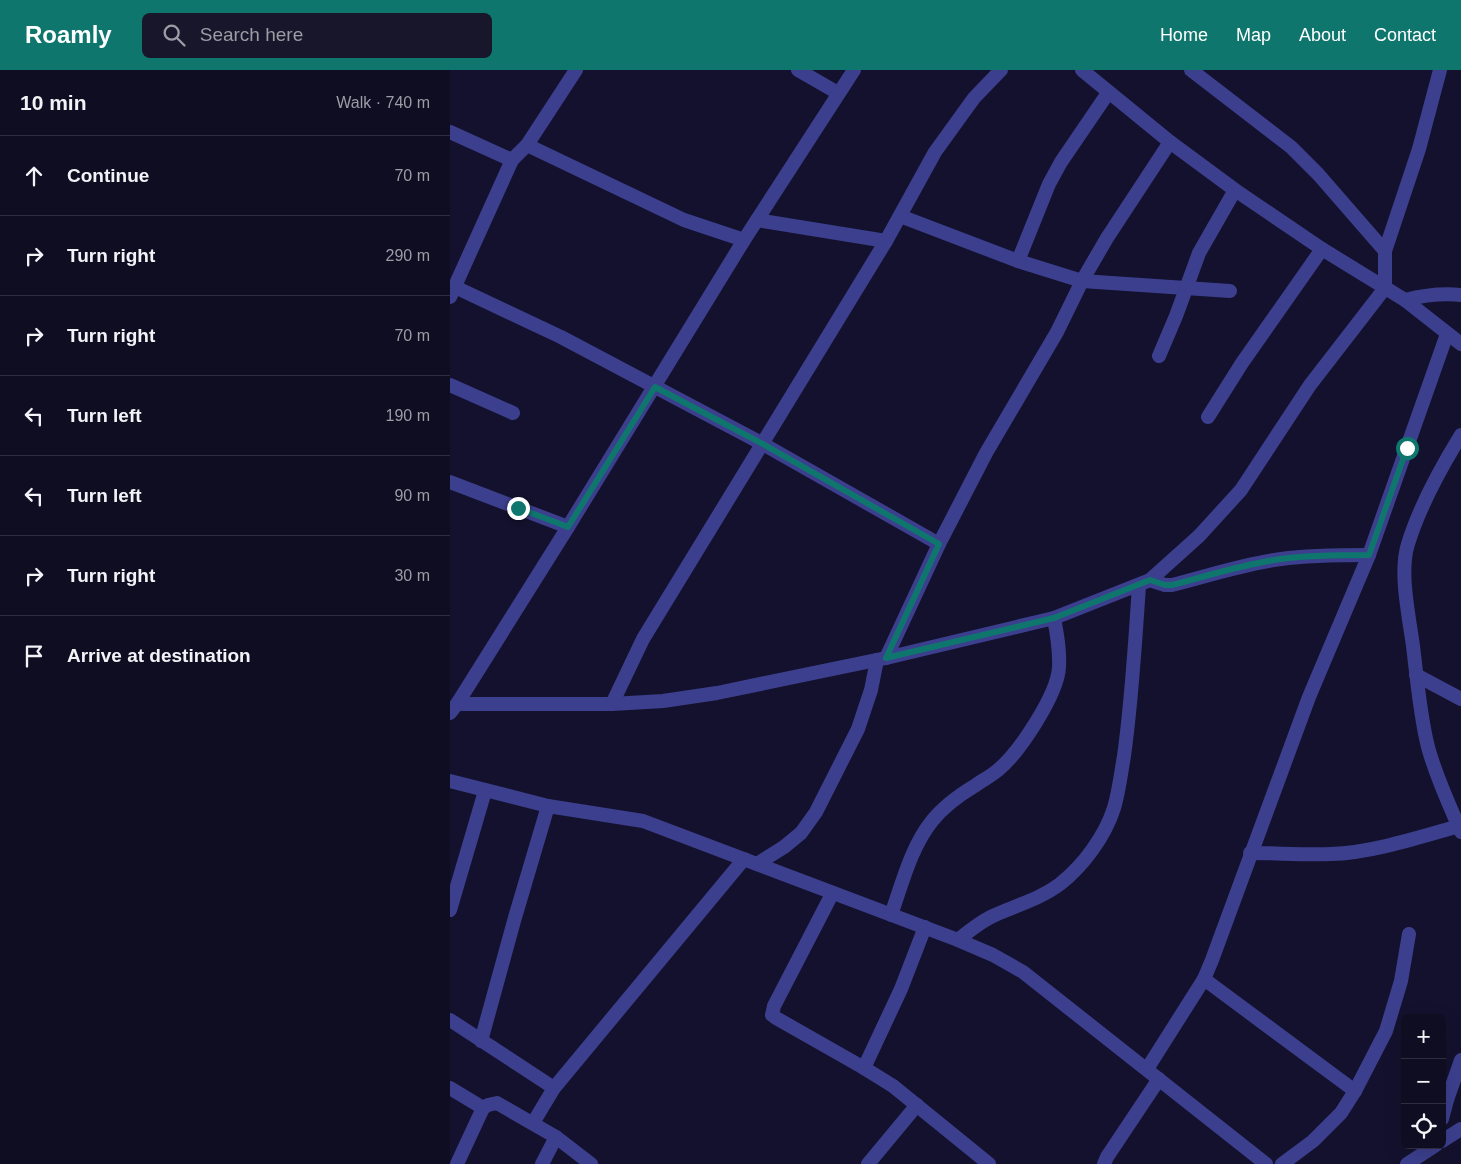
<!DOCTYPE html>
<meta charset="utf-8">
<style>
:root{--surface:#0f0d22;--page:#18162a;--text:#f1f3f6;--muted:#9b9ca5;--line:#2f2d40;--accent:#0f766e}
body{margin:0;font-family:Arial,sans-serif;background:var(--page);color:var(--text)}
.controls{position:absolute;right:15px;bottom:15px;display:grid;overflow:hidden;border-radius:8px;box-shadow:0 5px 20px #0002}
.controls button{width:45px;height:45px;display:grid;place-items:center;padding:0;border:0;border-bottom:1px solid var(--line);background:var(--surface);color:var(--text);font:25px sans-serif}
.stop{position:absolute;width:15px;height:15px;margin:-11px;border:4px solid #0f766e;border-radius:50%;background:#fff}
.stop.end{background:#0f766e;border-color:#fff;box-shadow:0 1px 5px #0008}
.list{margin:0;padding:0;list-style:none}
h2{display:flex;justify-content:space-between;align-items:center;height:65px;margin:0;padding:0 20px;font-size:21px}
h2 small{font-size:16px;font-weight:400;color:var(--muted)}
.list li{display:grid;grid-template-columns:32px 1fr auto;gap:15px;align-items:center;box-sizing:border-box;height:80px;padding:0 20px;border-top:1px solid var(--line)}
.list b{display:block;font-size:19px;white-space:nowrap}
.list em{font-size:16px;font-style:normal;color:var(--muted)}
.icon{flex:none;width:28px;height:28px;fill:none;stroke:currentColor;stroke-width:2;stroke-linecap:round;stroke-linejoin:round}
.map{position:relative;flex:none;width:1011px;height:1094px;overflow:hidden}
header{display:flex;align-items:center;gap:30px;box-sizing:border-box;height:70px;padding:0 25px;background:var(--accent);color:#fff}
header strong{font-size:24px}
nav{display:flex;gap:28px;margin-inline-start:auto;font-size:18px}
.search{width:350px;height:45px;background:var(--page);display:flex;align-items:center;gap:12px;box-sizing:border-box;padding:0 18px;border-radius:8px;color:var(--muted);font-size:19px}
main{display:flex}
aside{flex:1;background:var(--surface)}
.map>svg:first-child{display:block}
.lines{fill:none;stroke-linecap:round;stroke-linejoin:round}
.minor{stroke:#3c3f8d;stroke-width:14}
.route{stroke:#0f766e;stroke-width:6}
</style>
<header>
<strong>Roamly</strong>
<div class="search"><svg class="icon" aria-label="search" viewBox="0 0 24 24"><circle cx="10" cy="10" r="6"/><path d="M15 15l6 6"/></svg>Search here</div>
<nav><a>Home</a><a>Map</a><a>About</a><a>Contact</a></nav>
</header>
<main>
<aside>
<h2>10 min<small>Walk · 740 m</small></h2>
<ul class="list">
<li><svg class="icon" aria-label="ahead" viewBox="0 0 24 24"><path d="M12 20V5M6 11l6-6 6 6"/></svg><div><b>Continue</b></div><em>70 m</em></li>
<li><svg class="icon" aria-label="right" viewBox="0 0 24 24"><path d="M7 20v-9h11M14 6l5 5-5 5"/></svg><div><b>Turn right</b></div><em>290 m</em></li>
<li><svg class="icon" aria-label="right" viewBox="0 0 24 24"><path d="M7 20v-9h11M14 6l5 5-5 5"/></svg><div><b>Turn right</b></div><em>70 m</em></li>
<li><svg class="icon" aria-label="left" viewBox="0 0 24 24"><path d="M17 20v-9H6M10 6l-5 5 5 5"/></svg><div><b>Turn left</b></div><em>190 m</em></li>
<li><svg class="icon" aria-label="left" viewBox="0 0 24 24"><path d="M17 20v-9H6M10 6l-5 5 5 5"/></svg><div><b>Turn left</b></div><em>90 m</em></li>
<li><svg class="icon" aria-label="right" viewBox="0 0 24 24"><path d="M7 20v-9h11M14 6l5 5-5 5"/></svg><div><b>Turn right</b></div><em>30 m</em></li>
<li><svg class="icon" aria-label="arrive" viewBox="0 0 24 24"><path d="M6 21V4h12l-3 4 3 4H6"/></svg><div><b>Arrive at destination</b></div></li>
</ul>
</aside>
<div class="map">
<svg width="1011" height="1094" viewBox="0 0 1011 1094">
<rect width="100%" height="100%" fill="#14112e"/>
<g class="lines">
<g class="minor">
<path d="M348 0 388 23"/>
<path d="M632 0 720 72 785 120 872 179 955 230 1011 274"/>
<path d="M741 0 841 77 868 104 935 181"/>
<path d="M0 62 62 90"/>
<path d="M77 75 234 150 294 170"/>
<path d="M450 146 568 191 632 211 780 221"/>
<path d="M307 150 436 171"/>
<path d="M568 191 599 114 611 92 658 23"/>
<path d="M5 217 111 267 313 374 489 474"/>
<path d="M0 227 62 90 77 75 126 0"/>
<path d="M955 230C975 225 991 223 1011 225"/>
<path d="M709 286 726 246 749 183 785 120"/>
<path d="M0 315 63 343"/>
<path d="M758 347 792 293 872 179"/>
<path d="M1011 365C990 399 970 435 958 474 949 502 959 546 963 576 967 608 970 646 978 677 986 707 999 734 1011 762"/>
<path d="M0 412 118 457"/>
<path d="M700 510 715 515H722C758 506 793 494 831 489 860 485 890 485 919 485"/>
<path d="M436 588 489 474 536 383 607 262 632 211 657 168 720 72"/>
<path d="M966 605 1011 629"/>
<path d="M7 634H162L213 631 267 623 436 588 604 548 700 510 749 466 791 420 860 315 935 218V181L969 79 990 0"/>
<path d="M162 634 193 569 436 171 485 82 524 28 551 0"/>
<path d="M0 643 7 634 118 457 294 170 404 0"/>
<path d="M0 711 98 736 193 751 508 870 543 885 573 902 816 1094"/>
<path d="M800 783C827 783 854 785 881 784 921 783 970 767 1009 756"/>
<path d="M307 794 334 777 351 763 366 742 408 659 421 620 427 590"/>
<path d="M382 824 324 936 322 945 326 948 414 998 443 1016 539 1094"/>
<path d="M0 840 35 721"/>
<path d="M441 845C452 814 461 777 482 751 493 737 511 724 526 715 533 710 541 706 548 700 569 683 608 624 609 597 610 580 607 564 604 548"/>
<path d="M508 870C519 861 531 851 545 845 567 835 590 829 610 814 634 795 655 766 664 738 669 721 671 703 674 686 682 629 685 573 689 516"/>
<path d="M754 909 905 1021"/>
<path d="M0 950 104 1018"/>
<path d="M31 971 64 851 98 736"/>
<path d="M414 998 451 919 475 857"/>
<path d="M697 999 754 909 762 890 859 627 919 485 997 264"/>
<path d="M0 1018 33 1038"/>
<path d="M992 1049 997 1030 1011 990"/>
<path d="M83 1053 104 1018 294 789"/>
<path d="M992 1071 1011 1059"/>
<path d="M7 1094 33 1038 38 1035 47 1033 106 1067 141 1094"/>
<path d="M92 1094 106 1067"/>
<path d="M418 1094 467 1035"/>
<path d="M654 1094 657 1087 709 1009"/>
<path d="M832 1094 863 1071 891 1043 905 1021 936 961 951 911 959 864"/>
<path d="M957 1094 986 1075"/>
</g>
</g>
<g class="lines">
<path class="route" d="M68 438 118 457 205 317 313 374 489 474 436 588 604 548 700 510 715 515H722C758 506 793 494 831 489 860 485 890 485 919 485L957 378"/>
</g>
</svg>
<div class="controls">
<button>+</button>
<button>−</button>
<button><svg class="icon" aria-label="locate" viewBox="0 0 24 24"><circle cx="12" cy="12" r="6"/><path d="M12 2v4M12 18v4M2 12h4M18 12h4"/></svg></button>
</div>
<div class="stop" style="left:957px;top:378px"></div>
<div class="stop end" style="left:68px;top:438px"></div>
</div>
</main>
